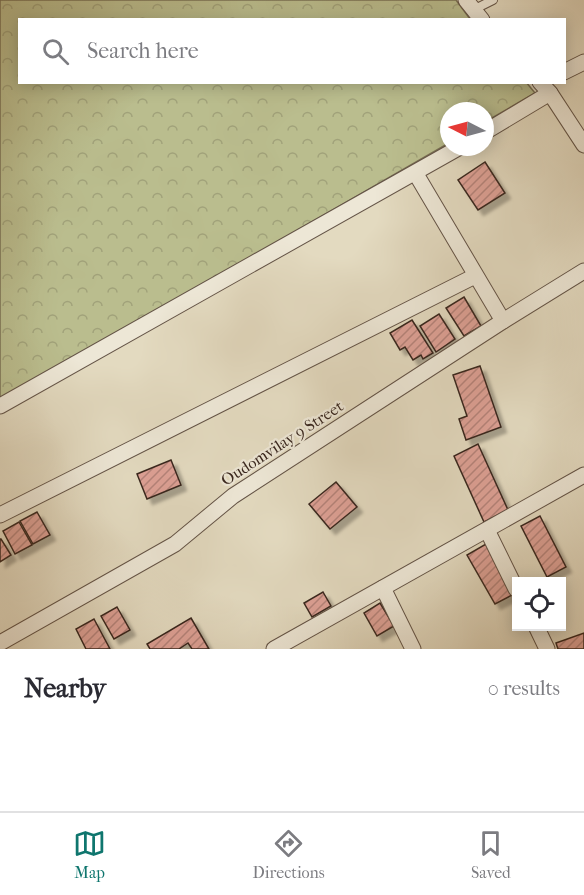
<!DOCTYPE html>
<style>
:root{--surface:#fff;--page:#f7f7f7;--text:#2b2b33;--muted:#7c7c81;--line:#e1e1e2;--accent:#0f766e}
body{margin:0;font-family:"IM FELL French Canon",serif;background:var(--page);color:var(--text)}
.controls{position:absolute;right:18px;bottom:18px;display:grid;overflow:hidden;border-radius:0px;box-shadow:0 3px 15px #0003}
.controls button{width:54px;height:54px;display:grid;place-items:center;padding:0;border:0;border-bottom:2px solid var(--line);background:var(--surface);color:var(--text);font:30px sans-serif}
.compass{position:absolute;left:440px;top:102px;width:54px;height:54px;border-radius:50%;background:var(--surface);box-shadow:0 3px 15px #0003;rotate:276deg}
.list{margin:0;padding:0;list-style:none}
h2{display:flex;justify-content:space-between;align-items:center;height:78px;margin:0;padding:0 24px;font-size:26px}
h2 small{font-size:20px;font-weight:400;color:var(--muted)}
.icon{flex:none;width:33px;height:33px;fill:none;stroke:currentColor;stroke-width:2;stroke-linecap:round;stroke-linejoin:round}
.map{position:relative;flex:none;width:584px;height:649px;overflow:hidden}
.search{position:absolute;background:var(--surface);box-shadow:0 3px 15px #0003;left:18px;right:18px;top:18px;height:66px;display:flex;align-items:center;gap:15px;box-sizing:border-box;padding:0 21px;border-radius:0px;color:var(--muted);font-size:22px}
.sheet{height:162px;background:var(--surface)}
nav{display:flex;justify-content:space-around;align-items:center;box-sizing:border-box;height:84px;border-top:2px solid var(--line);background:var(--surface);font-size:16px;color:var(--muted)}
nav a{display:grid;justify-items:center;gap:3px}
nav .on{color:var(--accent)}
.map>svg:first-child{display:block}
.forest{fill:url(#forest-crowns);stroke:#7a7256;stroke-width:1.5}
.building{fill:url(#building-hatch);stroke:#39271f;stroke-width:1.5;filter:url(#shadow)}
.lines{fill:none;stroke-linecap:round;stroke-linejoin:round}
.service-casing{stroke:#645447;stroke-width:10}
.minor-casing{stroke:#645447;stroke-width:17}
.service{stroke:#ede7d6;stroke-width:8}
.minor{stroke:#ede7d6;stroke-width:15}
.labels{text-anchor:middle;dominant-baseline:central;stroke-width:4.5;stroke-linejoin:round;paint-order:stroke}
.street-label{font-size:16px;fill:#39271f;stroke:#ede7d6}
</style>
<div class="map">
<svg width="584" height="649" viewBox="0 0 584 649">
<defs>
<pattern id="forest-crowns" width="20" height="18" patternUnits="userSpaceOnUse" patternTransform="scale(1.5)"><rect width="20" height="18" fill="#babd8e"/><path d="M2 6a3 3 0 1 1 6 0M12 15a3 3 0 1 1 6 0" fill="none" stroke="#a1a27a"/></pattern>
<pattern id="building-hatch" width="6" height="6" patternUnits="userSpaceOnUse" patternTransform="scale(1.5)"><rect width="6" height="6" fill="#dea196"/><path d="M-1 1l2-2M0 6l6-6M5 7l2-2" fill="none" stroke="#b5837a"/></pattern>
<filter id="shadow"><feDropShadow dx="5.5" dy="5.5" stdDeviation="1.5" flood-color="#0004"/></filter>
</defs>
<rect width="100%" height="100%" fill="#e3dac0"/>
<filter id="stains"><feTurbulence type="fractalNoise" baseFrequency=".00333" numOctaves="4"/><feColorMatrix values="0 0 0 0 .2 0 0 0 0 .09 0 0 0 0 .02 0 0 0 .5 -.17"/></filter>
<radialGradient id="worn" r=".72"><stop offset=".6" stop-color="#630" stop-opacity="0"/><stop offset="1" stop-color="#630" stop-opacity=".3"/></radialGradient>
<path class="forest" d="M0 0H456L470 19 20 20V82H526L535 93 485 122V111H449V143L0 402Z"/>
<g class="building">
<path d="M485 162 505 193 478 210 458 180Z"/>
<path d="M464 297 481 326 464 336 446 308Z"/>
<path d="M439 314 455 339 436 352 420 326Z"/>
<path d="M412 320 433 353 423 359 421 355 413 360 405 347 400 350 390 333Z"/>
<path d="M480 366 501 427 466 440 459 419 467 416 453 375Z"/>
<path d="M478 444 508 510 484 522 454 456Z"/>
<path d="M171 460 181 485 147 499 137 474Z"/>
<path d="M336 482 357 507 330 529 309 504Z"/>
<path d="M37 512 50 535 33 544 20 521Z"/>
<path d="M540 516 566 567 547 577 521 526Z"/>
<path d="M19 522 32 545 15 554 3 531Z"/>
<path d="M0 539H1L11 555 0 562Z"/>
<path d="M486 544 514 594 495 604 467 555Z"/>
<path d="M323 592 331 606 312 617 304 603Z"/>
<path d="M380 603 394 626 377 636 364 613Z"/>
<path d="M117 607 130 630 114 639 101 616Z"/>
<path d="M191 618 209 649H192L188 643 179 649H150L147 644Z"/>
<path d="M94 619 110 649H86L76 629Z"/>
<path d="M584 633V649H558L556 643Z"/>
</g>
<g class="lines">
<defs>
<path id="service" d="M473 10 493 0"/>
<g id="minor">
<path d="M466 0 482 20"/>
<path d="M564 72 584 62"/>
<path d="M540 82 550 93 584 145"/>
<path d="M485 132 550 93"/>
<path d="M416 174 503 321"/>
<path d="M0 406 460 147"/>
<path d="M0 515 475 276"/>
<path d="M487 530 516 589"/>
<path d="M383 588 413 649"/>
<path d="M536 626 547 649"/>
<path d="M0 643 175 544 233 496 503 321 584 271"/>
<path d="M274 649 584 475"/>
</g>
</defs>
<use href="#service" class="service-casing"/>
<use href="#minor" class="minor-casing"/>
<use href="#service" class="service"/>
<use href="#minor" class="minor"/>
</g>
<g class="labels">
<g class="street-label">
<text transform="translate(282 443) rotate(-33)">Oudomvilay 9 Street</text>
</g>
</g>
<rect width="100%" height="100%" filter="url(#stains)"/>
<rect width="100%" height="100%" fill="url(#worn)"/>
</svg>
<div class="controls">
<button><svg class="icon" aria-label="locate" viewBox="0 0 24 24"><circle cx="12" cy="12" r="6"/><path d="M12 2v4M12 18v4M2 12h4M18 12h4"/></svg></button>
</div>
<svg class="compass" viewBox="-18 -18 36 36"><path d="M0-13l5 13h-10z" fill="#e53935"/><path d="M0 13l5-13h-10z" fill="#7c7c81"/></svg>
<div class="search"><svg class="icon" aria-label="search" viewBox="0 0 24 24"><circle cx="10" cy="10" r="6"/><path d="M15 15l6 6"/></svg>Search here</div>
</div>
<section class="sheet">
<h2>Nearby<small>0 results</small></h2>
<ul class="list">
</ul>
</section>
<nav>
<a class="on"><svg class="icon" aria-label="map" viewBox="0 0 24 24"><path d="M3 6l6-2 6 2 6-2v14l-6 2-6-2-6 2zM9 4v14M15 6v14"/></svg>Map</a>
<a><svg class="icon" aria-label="directions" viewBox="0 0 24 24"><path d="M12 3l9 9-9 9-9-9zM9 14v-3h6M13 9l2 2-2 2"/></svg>Directions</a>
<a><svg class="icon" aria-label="saved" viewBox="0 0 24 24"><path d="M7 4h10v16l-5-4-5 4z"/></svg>Saved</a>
</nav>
